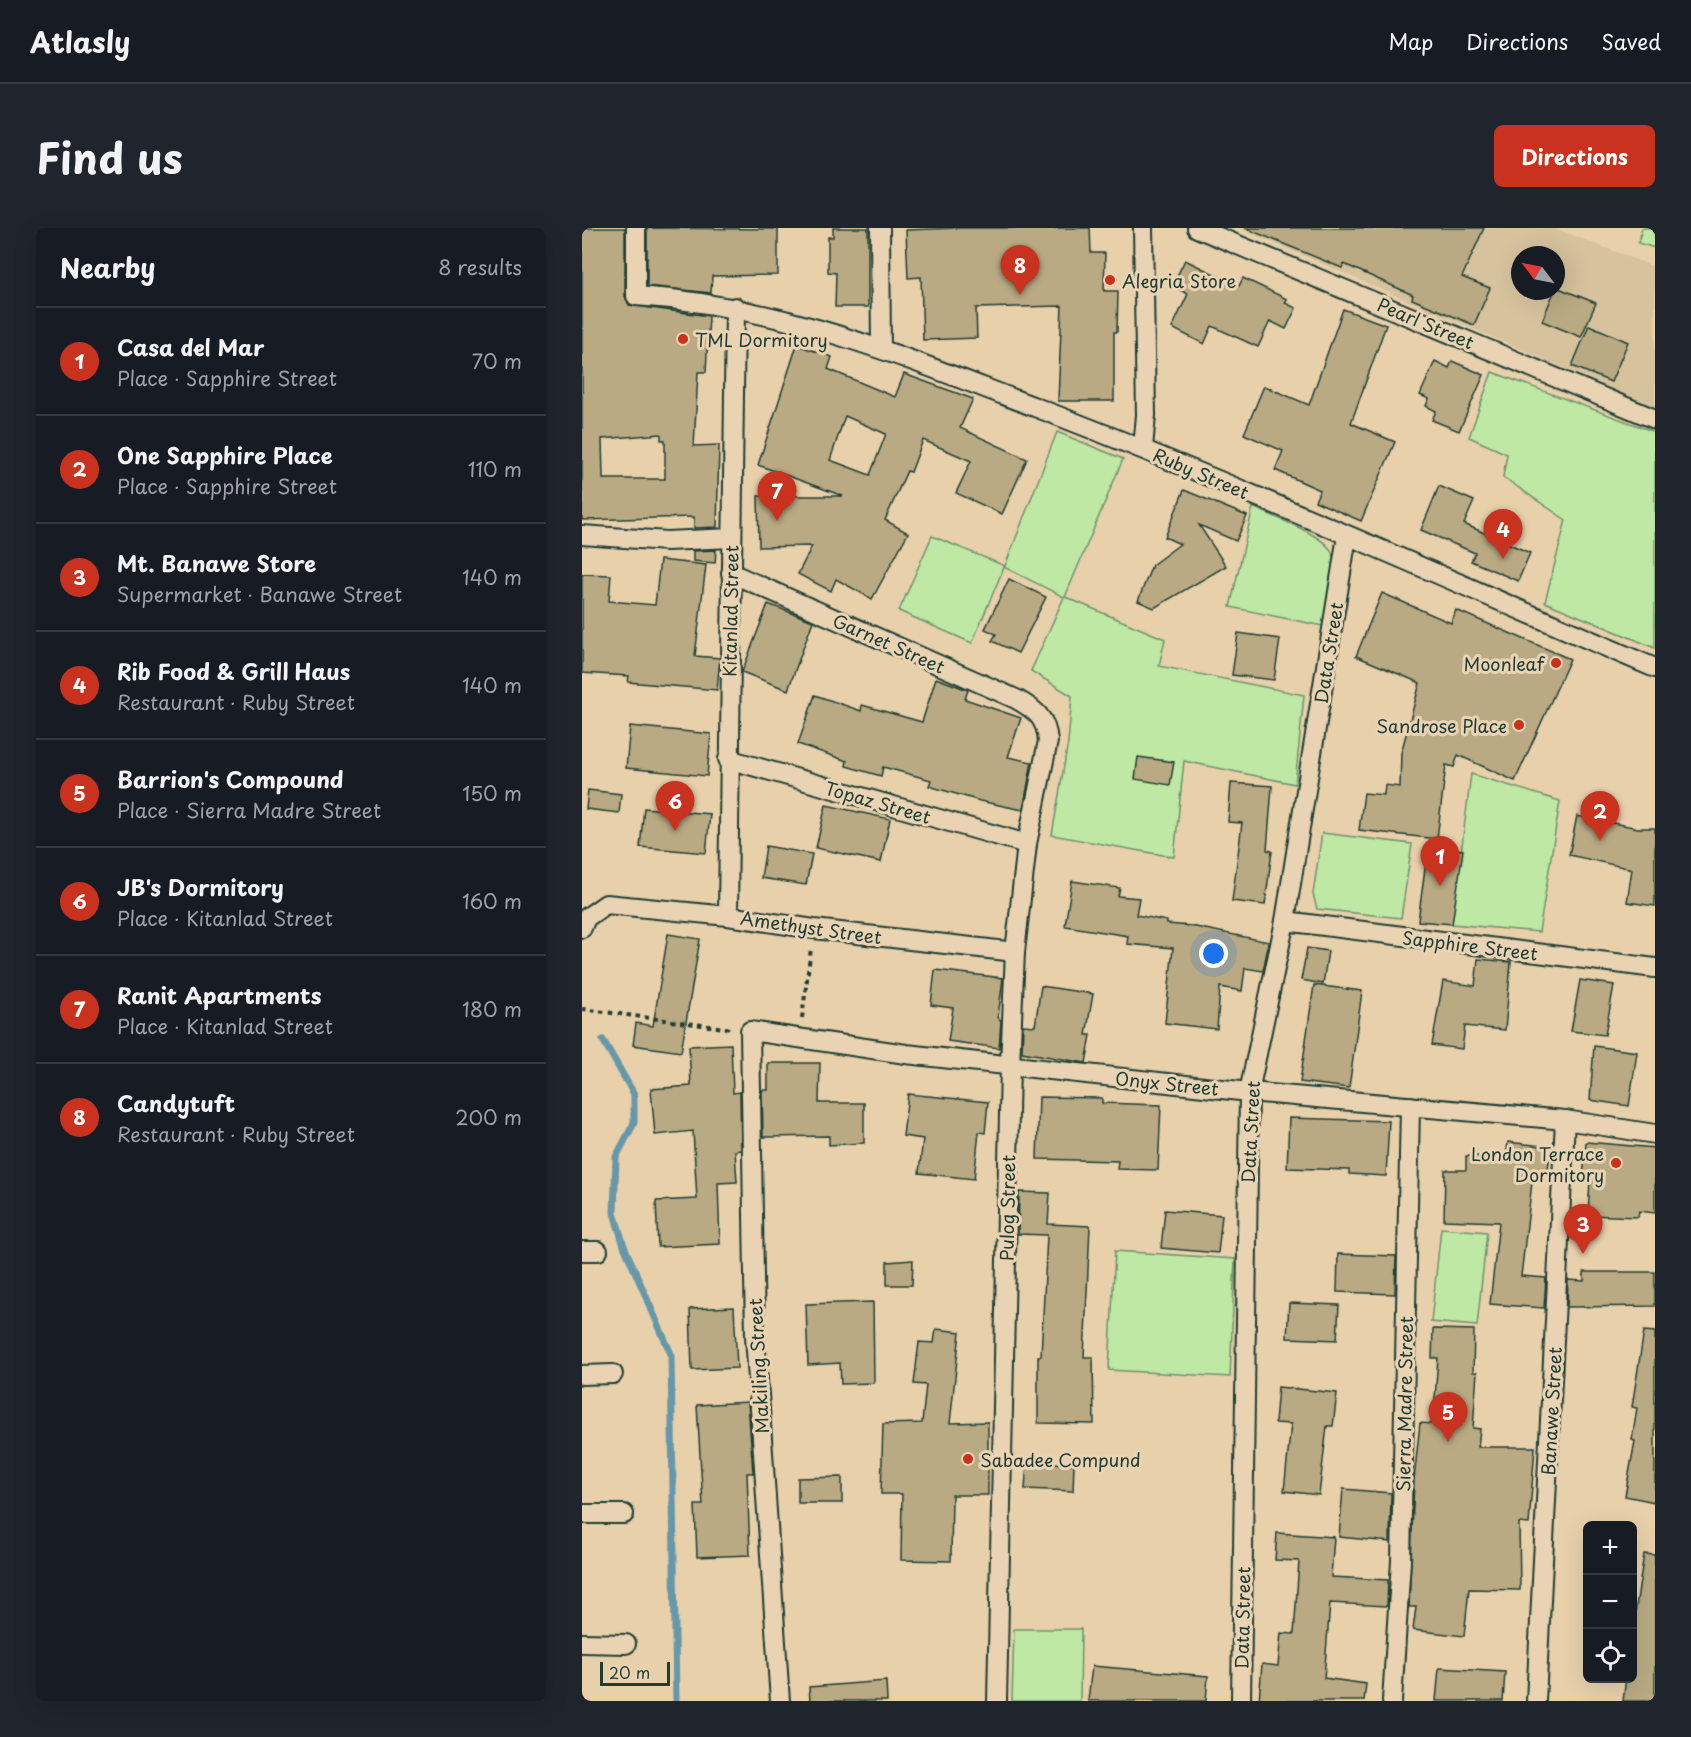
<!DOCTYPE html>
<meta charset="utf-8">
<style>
:root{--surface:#171b24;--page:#20242c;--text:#f1f3f6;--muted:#9ea1a6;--line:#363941;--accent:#c8321e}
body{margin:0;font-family:"Playpen Sans",sans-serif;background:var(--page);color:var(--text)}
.controls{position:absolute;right:18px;bottom:18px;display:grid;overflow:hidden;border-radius:9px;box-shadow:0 6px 24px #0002}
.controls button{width:54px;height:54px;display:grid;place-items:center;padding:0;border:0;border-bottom:2px solid var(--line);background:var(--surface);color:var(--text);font:30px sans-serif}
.compass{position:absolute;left:929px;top:18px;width:54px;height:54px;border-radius:50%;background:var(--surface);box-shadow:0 6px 24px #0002;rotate:302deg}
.scale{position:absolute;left:18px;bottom:15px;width:70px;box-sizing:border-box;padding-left:6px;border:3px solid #1f3d34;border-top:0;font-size:16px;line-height:21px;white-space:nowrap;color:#1f3d34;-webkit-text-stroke:4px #ead3b3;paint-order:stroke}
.you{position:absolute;left:632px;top:726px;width:21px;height:21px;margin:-15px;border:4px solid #fff;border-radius:50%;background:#1a73e8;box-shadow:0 0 0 9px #1a73e833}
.badge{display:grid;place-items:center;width:39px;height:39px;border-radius:50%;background:var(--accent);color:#fff;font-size:20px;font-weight:700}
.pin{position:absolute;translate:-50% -50px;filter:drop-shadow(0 2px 3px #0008)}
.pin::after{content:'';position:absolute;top:32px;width:21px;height:18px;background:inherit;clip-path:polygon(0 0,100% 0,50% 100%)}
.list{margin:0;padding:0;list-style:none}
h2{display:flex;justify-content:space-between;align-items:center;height:78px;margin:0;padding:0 24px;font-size:26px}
h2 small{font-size:20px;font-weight:400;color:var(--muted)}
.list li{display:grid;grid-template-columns:39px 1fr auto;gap:18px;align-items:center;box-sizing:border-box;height:108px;padding:0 24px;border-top:2px solid var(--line)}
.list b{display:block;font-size:22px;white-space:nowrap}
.list p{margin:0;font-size:20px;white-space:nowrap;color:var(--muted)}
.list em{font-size:20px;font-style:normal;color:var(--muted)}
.icon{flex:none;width:33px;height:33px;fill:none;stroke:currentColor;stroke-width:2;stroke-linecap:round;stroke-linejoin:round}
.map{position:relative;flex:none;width:1073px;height:1473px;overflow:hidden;border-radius:9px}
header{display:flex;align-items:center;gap:36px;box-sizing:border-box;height:84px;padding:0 30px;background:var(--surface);border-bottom:2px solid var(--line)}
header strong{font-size:28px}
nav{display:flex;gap:33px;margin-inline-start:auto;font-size:21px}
.intro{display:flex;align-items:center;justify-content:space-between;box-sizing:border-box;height:144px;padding:0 36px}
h1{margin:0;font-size:42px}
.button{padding:15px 27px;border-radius:9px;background:var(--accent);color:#fff;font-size:21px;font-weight:700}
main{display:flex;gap:36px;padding:0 36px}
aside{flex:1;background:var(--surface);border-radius:9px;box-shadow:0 6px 24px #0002}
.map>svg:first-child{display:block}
.built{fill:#d6c29d;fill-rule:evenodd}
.green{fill:#bee8a4;stroke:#6e926c;stroke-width:1.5}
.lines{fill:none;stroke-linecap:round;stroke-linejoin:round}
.stream{stroke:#6698a9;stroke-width:7}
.building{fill:#b9aa83;stroke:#1f3d34;stroke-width:1.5;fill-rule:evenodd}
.minor-casing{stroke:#1f3d34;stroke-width:22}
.path{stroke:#1f3d34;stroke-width:4;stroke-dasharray:4.5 4.5;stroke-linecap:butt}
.minor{stroke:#ead3b3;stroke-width:18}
.poi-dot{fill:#c8321e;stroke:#ead3b3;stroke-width:2}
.labels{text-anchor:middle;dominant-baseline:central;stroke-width:6;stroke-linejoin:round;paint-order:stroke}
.poi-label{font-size:18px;fill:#1f3d34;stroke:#ead3b3;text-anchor:start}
.street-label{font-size:18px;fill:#1f3d34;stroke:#ead3b3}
</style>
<header>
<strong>Atlasly</strong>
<nav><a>Map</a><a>Directions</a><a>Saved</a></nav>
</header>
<div class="intro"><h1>Find us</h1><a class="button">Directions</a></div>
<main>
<aside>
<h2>Nearby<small>8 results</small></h2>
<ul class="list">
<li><span class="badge">1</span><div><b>Casa del Mar</b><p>Place · Sapphire Street</p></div><em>70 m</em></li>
<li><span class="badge">2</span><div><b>One Sapphire Place</b><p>Place · Sapphire Street</p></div><em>110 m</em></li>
<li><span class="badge">3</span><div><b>Mt. Banawe Store</b><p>Supermarket · Banawe Street</p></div><em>140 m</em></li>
<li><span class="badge">4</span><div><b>Rib Food &amp; Grill Haus</b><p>Restaurant · Ruby Street</p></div><em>140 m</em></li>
<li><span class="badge">5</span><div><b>Barrion's Compound</b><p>Place · Sierra Madre Street</p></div><em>150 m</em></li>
<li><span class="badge">6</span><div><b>JB's Dormitory</b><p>Place · Kitanlad Street</p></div><em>160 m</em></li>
<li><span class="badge">7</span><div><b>Ranit Apartments</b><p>Place · Kitanlad Street</p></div><em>180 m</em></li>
<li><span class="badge">8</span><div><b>Candytuft</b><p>Restaurant · Ruby Street</p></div><em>200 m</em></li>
</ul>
</aside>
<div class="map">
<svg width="1073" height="1473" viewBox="0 0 1073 1473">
<rect width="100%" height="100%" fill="#e8d0ab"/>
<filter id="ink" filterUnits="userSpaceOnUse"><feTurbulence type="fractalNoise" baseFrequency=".0167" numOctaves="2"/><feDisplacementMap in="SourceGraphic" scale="12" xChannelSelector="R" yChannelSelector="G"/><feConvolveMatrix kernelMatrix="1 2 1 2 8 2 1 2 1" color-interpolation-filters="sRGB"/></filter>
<g filter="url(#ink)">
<path class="built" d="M657 0H972L1073 39V179ZM938 27H974V63H938Z"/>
<g class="green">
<path d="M1060 0H1073V20L1056 15Z"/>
<path d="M910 144 1073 204V420L963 374 984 292 921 249 925 226 887 209Z"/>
<path d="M475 204 541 231 483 369 583 411 577 438 722 467 713 556 602 533 592 629 470 607 486 515 490 468 449 443 482 369 422 339 390 415 317 383 350 308 423 338Z"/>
<path d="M671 279C689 288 744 307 750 325 756 346 744 377 741 398L648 379Z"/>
<path d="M889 546 978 573 957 704 870 696Z"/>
<path d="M740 605 830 616 819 690 735 681 731 666Z"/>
<path d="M859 1000 905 1004 895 1098 849 1094Z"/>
<path d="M533 1023 653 1031 648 1149 527 1142Z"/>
<path d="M432 1401H499L498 1473H430Z"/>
</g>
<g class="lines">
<path class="stream" d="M21 812 52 866V895L34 929 32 985 42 1018 89 1126 94 1473"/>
</g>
<g class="building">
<path d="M0 0H43V68L47 77 127 88 124 144H116L112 218 137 217 135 299 112 300V289L0 292ZM79 206V212H83V251H21L20 211Z"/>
<path d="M65 0 196 1V47L130 48 129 65 65 58Z"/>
<path d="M251 0H286V79H253L254 45 246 44V9H251Z"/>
<path d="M376 0H508L509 25H523L522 63H536L535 104H532V173H476L480 78 394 80 395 110 341 112 339 49 326 50 324 2Z"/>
<path d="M663 0H902L880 49 908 60 892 97 830 71 831 67 762 36 760 40Z"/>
<path d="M603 32 657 58 661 50 705 71 703 75 714 80 704 101 688 93 676 119 630 98 622 116 590 100 606 66 590 58Z"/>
<path d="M974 59 1014 75 999 109 960 93Z"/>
<path d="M761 81 804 97 769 195 813 214 779 293 733 273 738 262 693 242 701 223 662 206 682 158 727 177Z"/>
<path d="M1007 97 1046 114 1029 154 990 138Z"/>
<path d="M215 117 250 129 246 141 313 169 322 146 391 171 378 200 445 231 420 286 374 265 389 233 341 212 329 244 325 243 303 292 326 305 290 371 254 351 249 363 216 346 230 318 177 319 176 268H261L176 237ZM263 188 304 206 288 247 248 232Z"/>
<path d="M853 133 867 140 870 133 902 147 877 203 850 192 854 183 844 178 847 171 838 167Z"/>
<path d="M857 258 892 273 882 296 948 325 936 353 889 333 893 325 839 302Z"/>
<path d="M602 262 665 288 654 313 617 297 644 338 572 380 556 373 570 337 598 316 583 309Z"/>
<path d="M134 322 133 335 111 333V323Z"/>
<path d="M78 332 124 337 113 428 138 430 135 462 46 454 47 448 0 445V346L29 347 27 373 73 377Z"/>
<path d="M427 351 464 369 436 425 410 413 414 406 403 401Z"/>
<path d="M800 365 869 395 874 382 988 431 933 553 876 527 872 539 864 537 855 611 777 602 782 565 802 567 803 557 818 559 819 525 838 455 774 428Z"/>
<path d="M186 376 231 393 206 462 160 444Z"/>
<path d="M656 405 698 411 692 452 650 447Z"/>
<path d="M354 450 386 462 383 471 439 490 426 529 450 534 441 582 398 573 347 558 349 552 301 539 299 548 264 538 265 533 216 516 233 467 279 483 280 477 340 494Z"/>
<path d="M48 498 129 506 125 548 44 540Z"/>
<path d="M556 529 592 534 588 557 553 551Z"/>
<path d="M649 555 690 558 685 622 690 623 683 677 650 673 660 595 646 594Z"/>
<path d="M6 562 39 566 37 585 4 581Z"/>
<path d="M244 577 308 591 299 634 234 620Z"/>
<path d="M62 580 128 586 124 625 58 619Z"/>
<path d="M995 588 1056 600H1073V678L1045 674 1050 641 987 627Z"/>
<path d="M184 618 230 626 224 657 179 650Z"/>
<path d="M846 618 881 622 870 696 836 693Z"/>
<path d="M490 653 538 660 536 668 557 670 554 687 585 693V696L609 698 687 714 681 743 663 740 660 763 638 759 635 801 583 795 591 720 545 716 546 708 483 698Z"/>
<path d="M86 706 118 711 99 824 51 817 54 795 71 798Z"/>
<path d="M725 720 746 723 741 756 719 752Z"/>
<path d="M896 731 929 734 923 802 883 798 880 821 850 817 861 753 893 758Z"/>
<path d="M353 742 421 750 416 789 419 793 417 820 366 813 371 780 349 777Z"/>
<path d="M998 752 1032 757 1023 807 989 803Z"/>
<path d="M732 757 780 763 767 860 718 854Z"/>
<path d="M459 758 511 766 504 807H509L504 835 440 824 441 797 453 798Z"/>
<path d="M149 816 151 865 158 864 159 922 153 923 155 954 136 955 138 1016 76 1019 74 973 115 971 111 903 73 907 69 861 109 858 107 818Z"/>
<path d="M1012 818 1055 824 1047 878 1008 872Z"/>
<path d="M186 835H238L237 875H282V915L247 917V908L181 909 180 862H186Z"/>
<path d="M326 866 406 874 403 905 397 904 392 951 337 945 341 911 321 908Z"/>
<path d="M457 869 520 870V875L579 877 576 942 535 941 536 933 455 931Z"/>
<path d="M707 890 807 893 804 948 767 946V942L705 940Z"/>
<path d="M926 914 969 919 965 948 951 946 939 1048 964 1050 962 1080 908 1076 917 994 862 992 863 942H884V928L924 929Z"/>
<path d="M1004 914 1073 920V985L1057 983 1056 989 1006 987 1008 952 1001 951Z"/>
<path d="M437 964 468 965 466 996 508 998 502 1129H511L512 1196 456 1195V1128H459L465 1007 436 1006Z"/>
<path d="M583 982 640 987 636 1025 579 1020Z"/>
<path d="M756 1026 814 1028 813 1066 755 1064Z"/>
<path d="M331 1032 330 1057H305V1034Z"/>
<path d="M1002 1044H1073V1078L985 1079 986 1052 1002 1053Z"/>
<path d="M291 1074 292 1155 259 1156 258 1135 226 1137 224 1076Z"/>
<path d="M707 1075 757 1077 755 1112 705 1110Z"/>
<path d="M152 1079 155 1140 110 1142 108 1081Z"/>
<path d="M354 1101 378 1104 368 1195 406 1194V1267H370L369 1333 319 1332 320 1266H299L301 1196 340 1195 344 1157 332 1156 337 1114 352 1115Z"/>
<path d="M851 1101 892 1102 891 1144H895L891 1200 898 1201 896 1219H953L947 1296 937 1295 938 1362 887 1361 882 1408 831 1402 834 1379H827L832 1252 838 1195 851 1196 856 1130H850Z"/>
<path d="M1062 1103 1073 1104V1274L1043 1268 1053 1213 1050 1212 1055 1180 1050 1179Z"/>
<path d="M696 1159 755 1165 751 1198H745L737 1267 702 1263 709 1196 693 1195Z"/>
<path d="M166 1174 171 1245H165L168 1327 115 1329 113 1277H121L115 1177Z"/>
<path d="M445 1234 492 1236 491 1263 443 1261Z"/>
<path d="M260 1249V1275H216V1250Z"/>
<path d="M761 1261 809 1265 808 1314 757 1309Z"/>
<path d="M695 1305 752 1309 749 1349 806 1352 805 1378 748 1375 742 1450 784 1456 782 1473H677L680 1436 696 1438 699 1405 712 1406 717 1333 693 1332Z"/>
<path d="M1062 1326 1073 1327V1473H1041L1044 1450H1050V1405Z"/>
<path d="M510 1438 626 1448 624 1473H506Z"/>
<path d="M857 1440 923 1444 921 1473H854Z"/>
<path d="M304 1453 305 1473H228L227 1459Z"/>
</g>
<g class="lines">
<defs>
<g id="minor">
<path d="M54 0V68C200 77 318 128 453 179 662 259 867 352 1073 440"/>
<path d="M298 0 299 120"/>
<path d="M615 0 1073 191"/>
<path d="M561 220 564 187 561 0"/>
<path d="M0 307 85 313 149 310"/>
<path d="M149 345 434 471C454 482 464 490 466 513L445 616 433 724 428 837 415 1473"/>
<path d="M146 531 445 616"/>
<path d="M146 688 153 79"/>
<path d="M703 693 1073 740"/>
<path d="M0 700 4 690 24 676 146 688 232 701 433 724"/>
<path d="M0 1023H16"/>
<path d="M0 1147 31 1146"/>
<path d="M0 1286H42"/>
<path d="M0 1415 44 1416"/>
<path d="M198 1473 173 1108 168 803 324 826 667 864 983 892 1073 906"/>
<path d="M659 1473 667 864 703 693 765 308"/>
<path d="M810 1473 819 1333 828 878"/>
<path d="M954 1473 983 892"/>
</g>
</defs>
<use href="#minor" class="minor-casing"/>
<g class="path">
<path d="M0 781 150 801"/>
<path d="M220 790 229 720"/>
</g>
<use href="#minor" class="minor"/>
</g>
</g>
<g class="poi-dot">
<circle cx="528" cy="52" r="6"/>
<circle cx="101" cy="111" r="6"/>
<circle cx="974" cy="435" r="6"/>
<circle cx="937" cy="497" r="6"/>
<circle cx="1034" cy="935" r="6"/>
<circle cx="386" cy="1231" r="6"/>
</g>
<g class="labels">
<g class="poi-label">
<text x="540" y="52">Alegria Store</text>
<text x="113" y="111">TML Dormitory</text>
<text x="962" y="435" text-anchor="end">Moonleaf</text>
<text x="925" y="497" text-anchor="end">Sandrose Place</text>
<text x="1022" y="925" text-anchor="end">London Terrace<tspan x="1022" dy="21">Dormitory</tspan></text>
<text x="398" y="1231">Sabadee Compund</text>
</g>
<g class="street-label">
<text transform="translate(844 95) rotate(23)">Pearl Street</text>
<text transform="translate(619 245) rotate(23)">Ruby Street</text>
<text transform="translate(148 383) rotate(-89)">Kitanlad Street</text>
<text transform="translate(307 415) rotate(24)">Garnet Street</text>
<text transform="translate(746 425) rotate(-81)">Data Street</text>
<text transform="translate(296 574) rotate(16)">Topaz Street</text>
<text transform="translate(229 699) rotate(8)">Amethyst Street</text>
<text transform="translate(888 717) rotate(7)">Sapphire Street</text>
<text transform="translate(585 855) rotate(6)">Onyx Street</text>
<text transform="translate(668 904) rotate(-87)">Data Street</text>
<text transform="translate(425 980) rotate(-89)">Pulog Street</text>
<text transform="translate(176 1138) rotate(-93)">Makiling Street</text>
<text transform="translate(822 1176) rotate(-89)">Sierra Madre Street</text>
<text transform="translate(969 1183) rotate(-87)">Banawe Street</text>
<text transform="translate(660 1390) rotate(-89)">Data Street</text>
</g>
</g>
</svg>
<div class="controls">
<button>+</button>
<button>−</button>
<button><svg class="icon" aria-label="locate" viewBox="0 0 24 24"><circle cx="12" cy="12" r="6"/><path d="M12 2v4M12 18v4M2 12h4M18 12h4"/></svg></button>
</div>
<svg class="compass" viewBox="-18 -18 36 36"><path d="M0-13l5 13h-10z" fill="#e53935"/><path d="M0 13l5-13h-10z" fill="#9ea1a6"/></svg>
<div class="scale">20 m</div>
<div class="you"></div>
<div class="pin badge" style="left:858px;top:658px">1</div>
<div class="pin badge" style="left:1018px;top:613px">2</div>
<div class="pin badge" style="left:1001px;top:1026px">3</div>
<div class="pin badge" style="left:921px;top:331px">4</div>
<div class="pin badge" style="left:866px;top:1214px">5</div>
<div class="pin badge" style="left:93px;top:603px">6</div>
<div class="pin badge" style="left:195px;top:293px">7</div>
<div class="pin badge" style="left:438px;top:67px">8</div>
</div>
</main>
